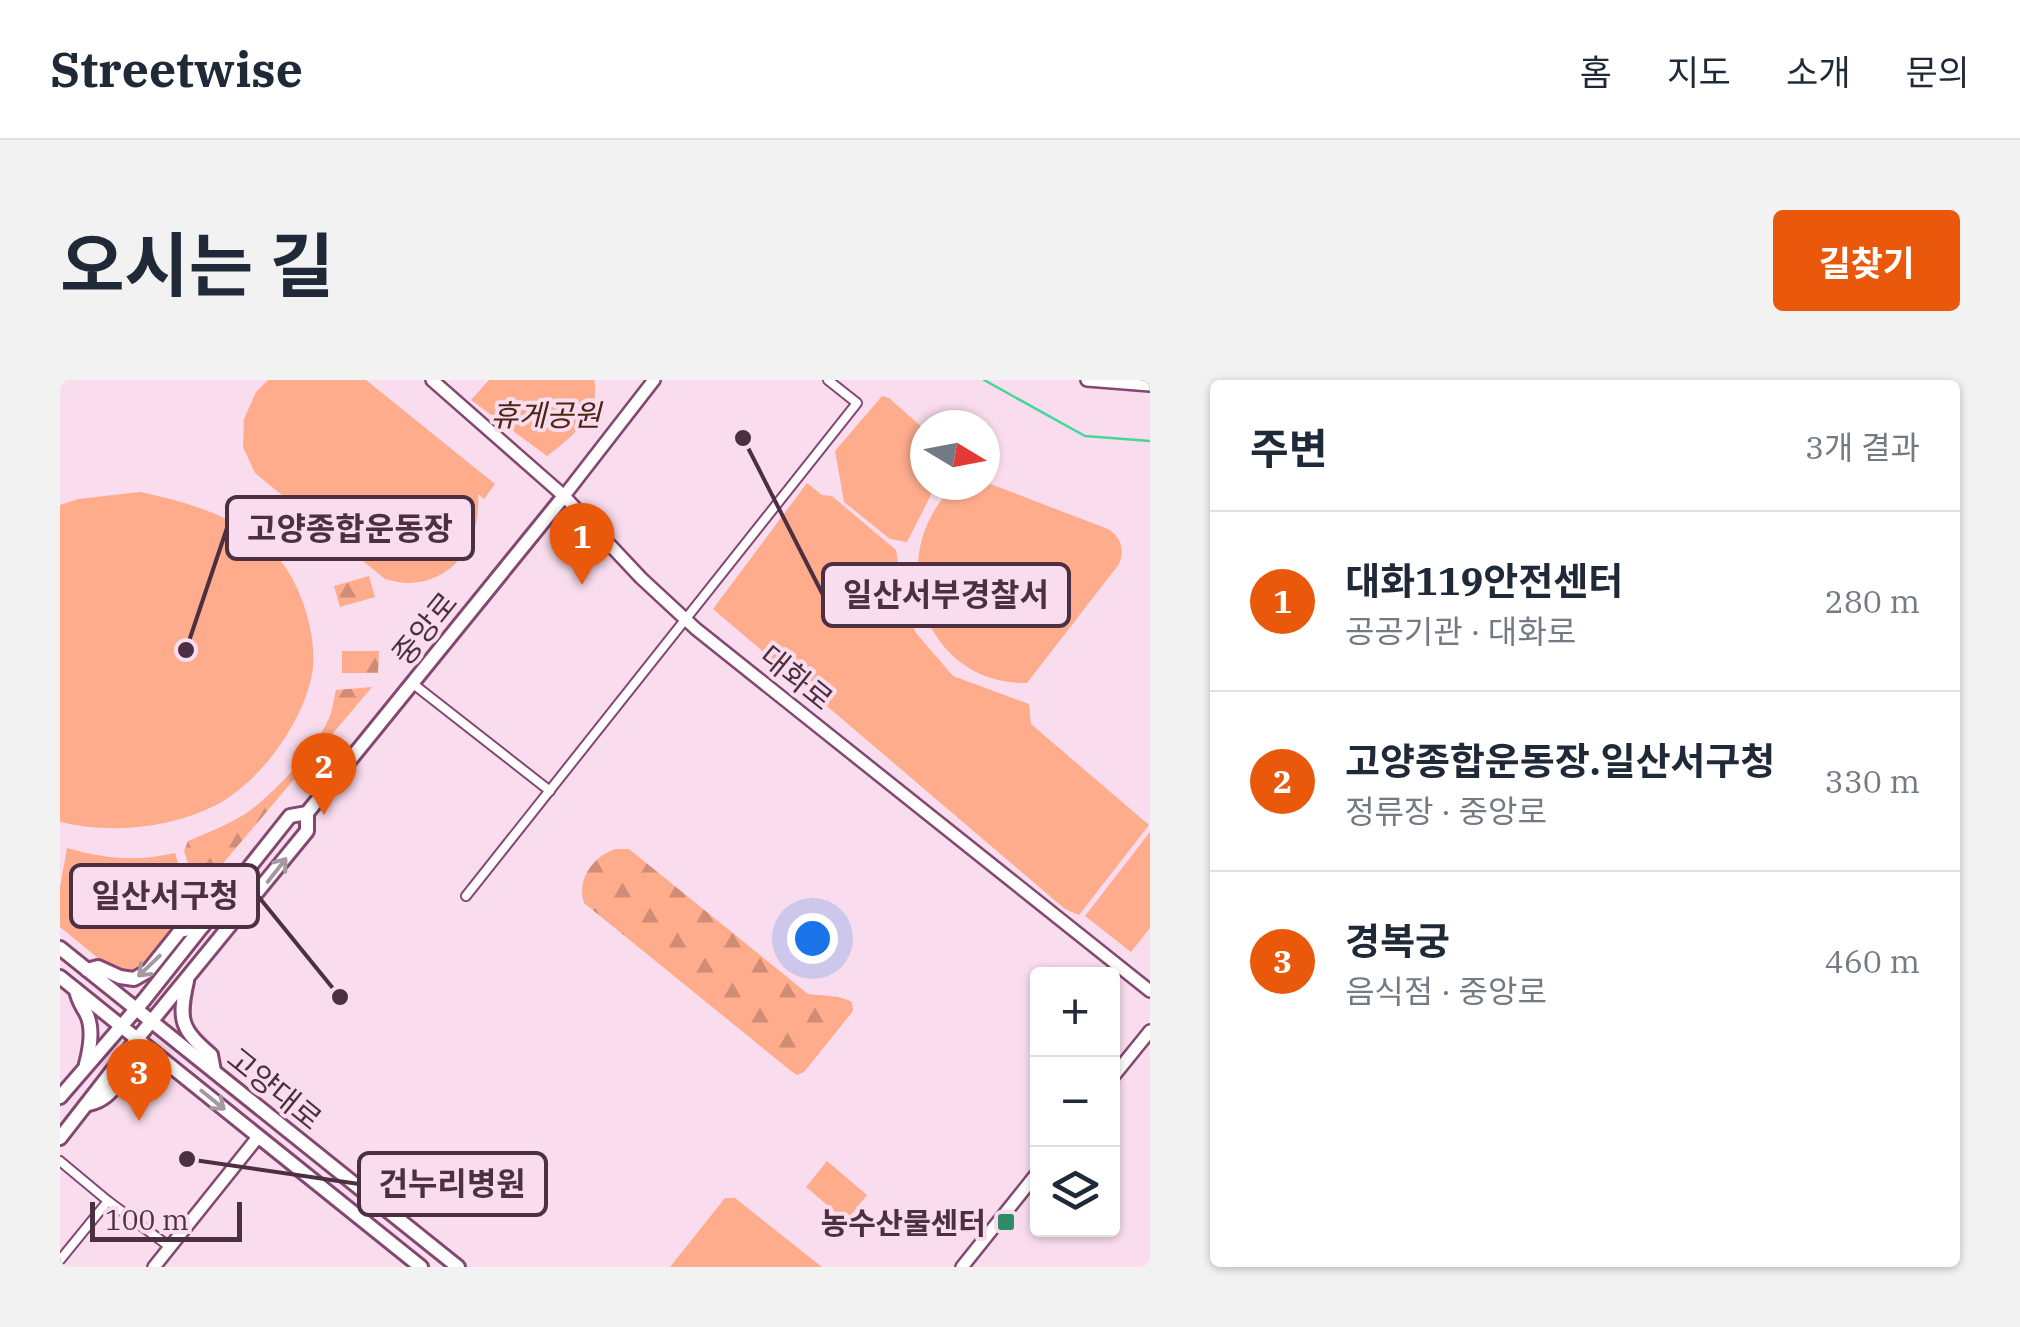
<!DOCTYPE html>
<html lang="ko">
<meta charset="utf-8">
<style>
:root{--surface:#fff;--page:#f2f2f3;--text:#1f2937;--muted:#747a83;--line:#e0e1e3;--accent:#ea580c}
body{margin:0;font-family:"IBM Plex Serif","Noto Sans KR",serif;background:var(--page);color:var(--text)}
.controls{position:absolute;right:30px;bottom:30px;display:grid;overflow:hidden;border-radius:10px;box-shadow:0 2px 8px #0004}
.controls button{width:90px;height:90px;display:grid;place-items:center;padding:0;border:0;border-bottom:2px solid var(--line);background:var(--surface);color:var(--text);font:50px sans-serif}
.compass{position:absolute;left:850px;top:30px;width:90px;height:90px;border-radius:50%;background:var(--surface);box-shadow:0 2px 8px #0004;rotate:100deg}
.scale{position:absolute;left:30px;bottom:25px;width:152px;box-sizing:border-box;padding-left:10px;border:5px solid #4c3042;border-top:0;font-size:28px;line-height:35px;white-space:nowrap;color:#4c3042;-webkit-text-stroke:8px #f9dced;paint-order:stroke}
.you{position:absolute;left:752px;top:558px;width:35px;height:35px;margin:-25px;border:8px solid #fff;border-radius:50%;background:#1a73e8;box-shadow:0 0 0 15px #1a73e833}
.badge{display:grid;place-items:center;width:65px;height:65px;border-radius:50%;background:var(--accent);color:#fff;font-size:32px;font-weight:700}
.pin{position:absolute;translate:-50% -82px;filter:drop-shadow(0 2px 5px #0008)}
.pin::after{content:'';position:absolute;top:52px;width:35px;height:30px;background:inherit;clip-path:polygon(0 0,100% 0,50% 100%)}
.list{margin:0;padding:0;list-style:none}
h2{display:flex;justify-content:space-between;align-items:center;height:130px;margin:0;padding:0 40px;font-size:42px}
h2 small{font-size:32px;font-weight:400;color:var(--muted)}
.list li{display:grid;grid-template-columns:65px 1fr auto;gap:30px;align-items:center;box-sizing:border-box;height:180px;padding:0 40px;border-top:2px solid var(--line)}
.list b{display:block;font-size:38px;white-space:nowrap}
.list p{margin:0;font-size:32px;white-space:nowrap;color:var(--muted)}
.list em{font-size:32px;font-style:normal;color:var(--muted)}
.icon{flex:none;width:55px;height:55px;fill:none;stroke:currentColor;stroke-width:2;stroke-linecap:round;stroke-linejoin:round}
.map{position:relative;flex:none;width:1090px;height:887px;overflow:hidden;border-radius:10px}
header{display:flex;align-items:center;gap:60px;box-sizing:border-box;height:140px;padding:0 50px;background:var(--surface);border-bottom:2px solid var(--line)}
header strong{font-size:48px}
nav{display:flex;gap:55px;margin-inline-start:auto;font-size:35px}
.intro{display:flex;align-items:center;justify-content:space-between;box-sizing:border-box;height:240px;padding:0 60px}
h1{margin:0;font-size:70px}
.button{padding:25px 45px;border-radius:10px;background:var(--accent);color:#fff;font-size:35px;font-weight:700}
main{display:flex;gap:60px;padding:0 60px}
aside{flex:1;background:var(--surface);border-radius:10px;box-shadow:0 2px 8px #0004}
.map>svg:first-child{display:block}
.green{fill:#feac8c}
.forest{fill:url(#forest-firs)}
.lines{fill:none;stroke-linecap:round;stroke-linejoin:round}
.stream{stroke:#45d69a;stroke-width:2.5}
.street-casing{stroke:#84476f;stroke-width:12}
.secondary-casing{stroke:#84476f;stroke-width:16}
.primary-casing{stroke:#84476f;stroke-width:18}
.street{stroke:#fff;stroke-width:8}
.secondary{stroke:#fff;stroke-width:11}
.primary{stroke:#fff;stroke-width:12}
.oneway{stroke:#a698a0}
.poi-dot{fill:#2d8c64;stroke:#f9dced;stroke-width:4}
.labels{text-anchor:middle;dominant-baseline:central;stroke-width:8;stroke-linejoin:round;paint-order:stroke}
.park-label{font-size:30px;font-style:italic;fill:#502412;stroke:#f9dced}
.street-label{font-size:30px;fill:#4c3042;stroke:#f9dced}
.poi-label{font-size:30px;font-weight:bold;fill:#4c3042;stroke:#f9dced;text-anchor:end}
.leader{fill:none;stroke:#4c3042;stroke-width:4}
.callout-dot{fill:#4c3042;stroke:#f9dced;stroke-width:4}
.callout{fill:#f9dced;stroke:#4c3042;stroke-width:4}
.callout-label{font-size:32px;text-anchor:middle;font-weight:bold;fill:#4c3042}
</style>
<header>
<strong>Streetwise</strong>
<nav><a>홈</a><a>지도</a><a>소개</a><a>문의</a></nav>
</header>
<div class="intro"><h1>오시는 길</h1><a class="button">길찾기</a></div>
<main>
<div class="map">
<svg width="1090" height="887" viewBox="0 0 1090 887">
<defs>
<pattern id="forest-firs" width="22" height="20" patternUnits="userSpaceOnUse" patternTransform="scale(2.5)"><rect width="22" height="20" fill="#feac8c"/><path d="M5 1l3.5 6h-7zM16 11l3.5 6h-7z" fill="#d08c74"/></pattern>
</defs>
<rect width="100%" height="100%" fill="#f9dced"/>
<g class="green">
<path d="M208 0H306L435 104 424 119 418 114C421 159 398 201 349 203 341 203 333 201 325 199L195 93 183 67 184 39 196 12Z"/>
<path d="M429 0H534C542 33 511 58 487 76L411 20Z"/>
<path d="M822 16 829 18 865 50V105H876L847 162 830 159 784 122 775 71Z"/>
<path d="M925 102 1048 149C1061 157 1065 169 1059 184L967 303C861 305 822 173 895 105H925Z"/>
<path d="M747 103 762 115 772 116 836 170 843 216 856 253 893 296 969 324 971 344 1089 445 1019 535 1005 529 653 229Z"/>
<path d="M80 112C127 122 174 135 210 169 239 195 259 256 252 294 243 343 200 402 156 425 109 449 50 454 0 442V125L18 119Z"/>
<path d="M1090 452V548L1071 572 1025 536Z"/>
<path d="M7 468C47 479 74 482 115 473L131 526 83 591 55 592 0 547V507Z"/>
<path d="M767 781 807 815 786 841 746 807Z"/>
<path d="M665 818H675L762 887H610Z"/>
</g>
<g class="forest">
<path d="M309 196 315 217 280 227 274 206Z"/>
<path d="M282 271H319L318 293H282Z"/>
<path d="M312 307 138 513 124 471 128 461C147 453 167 445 185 434 212 416 261 364 271 333 273 326 274 317 276 310Z"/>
<path d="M556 469H569L748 614C762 616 780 615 792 622L793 631 744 692 737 695 731 691 524 523C516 500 534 475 556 469Z"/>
</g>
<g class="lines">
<path class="stream" d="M924 0 1025 56 1090 61"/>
<defs>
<g id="street">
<path d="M352 303 490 411"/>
<path d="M406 516 797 23 768 0"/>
<path d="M0 781 48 821 110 867"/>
<path d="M0 880 48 821"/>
</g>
<g id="secondary">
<path d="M372 0 504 116 581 198 636 249 1090 611"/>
<path d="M1027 0 1090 5"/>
<path d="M504 116 594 0"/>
<path d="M1052 698 1090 651"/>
<path d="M94 887 198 757"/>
<path d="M902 887 978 792"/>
</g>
<g id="primary">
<path d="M0 568 398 887"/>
<path d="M27 590 38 587 60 597 74 599 88 591 120 551 143 546"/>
<path d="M0 597 361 887"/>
<path d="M127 601C118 641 121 649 151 675L154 691"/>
<path d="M16 610C18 621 21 624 26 633 34 648 30 669 26 684"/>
<path d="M0 717 84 620 230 436 247 433"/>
<path d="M29 724C65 716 57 674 109 688"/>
<path d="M0 758 77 659 247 451V433L504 116"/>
</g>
</defs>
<use href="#street" class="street-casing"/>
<use href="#secondary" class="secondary-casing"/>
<use href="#primary" class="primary-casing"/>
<use href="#street" class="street"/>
<use href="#secondary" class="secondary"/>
<use href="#primary" class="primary"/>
</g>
<defs><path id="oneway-shaft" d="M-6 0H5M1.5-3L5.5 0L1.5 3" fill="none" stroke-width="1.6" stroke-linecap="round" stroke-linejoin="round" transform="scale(2.5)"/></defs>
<g class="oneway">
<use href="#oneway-shaft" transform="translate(217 490) rotate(-52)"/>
<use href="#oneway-shaft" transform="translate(89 586) rotate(136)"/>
<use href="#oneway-shaft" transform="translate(153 720) rotate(39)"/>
</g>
<rect class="poi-dot" x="936" y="832" width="20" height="20" rx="5"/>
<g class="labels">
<g class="park-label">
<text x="486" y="34">휴게공원</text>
</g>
<g class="street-label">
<text transform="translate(364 248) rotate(-51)">중앙로</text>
<text transform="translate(737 297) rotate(39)">대화로</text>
<text transform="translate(215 708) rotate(39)">고양대로</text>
</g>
<g class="poi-label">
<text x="926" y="842">농수산물센터</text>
</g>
</g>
<path class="leader" d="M126 270L167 148M683 58L763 215M280 617L198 516M127 779L299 804"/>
<g class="callout-dot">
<circle cx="126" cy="270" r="10"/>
<circle cx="683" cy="58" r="10"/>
<circle cx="280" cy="617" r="10"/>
<circle cx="127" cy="779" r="10"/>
</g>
<g class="callout">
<rect x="167" y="117" width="246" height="62" rx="10"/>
<rect x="763" y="184" width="246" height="62" rx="10"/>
<rect x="11" y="485" width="187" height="62" rx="10"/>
<rect x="299" y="773" width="187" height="62" rx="10"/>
</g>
<g class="callout-label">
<text x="290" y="160">고양종합운동장</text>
<text x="886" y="226">일산서부경찰서</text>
<text x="105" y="527">일산서구청</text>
<text x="392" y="815">건누리병원</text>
</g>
</svg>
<div class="controls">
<button>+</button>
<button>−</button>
<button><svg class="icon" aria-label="layers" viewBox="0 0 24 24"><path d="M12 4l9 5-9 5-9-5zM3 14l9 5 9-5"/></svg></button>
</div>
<svg class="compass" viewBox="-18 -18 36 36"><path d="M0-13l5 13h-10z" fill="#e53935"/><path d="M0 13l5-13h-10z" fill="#747a83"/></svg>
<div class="scale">100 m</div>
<div class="you"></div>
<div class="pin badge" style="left:522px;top:205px">1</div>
<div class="pin badge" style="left:264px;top:435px">2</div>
<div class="pin badge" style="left:79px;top:741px">3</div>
</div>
<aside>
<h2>주변<small>3개 결과</small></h2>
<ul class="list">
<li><span class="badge">1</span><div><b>대화119안전센터</b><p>공공기관 · 대화로</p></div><em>280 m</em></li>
<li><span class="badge">2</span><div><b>고양종합운동장.일산서구청</b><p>정류장 · 중앙로</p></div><em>330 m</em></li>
<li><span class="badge">3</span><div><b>경복궁</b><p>음식점 · 중앙로</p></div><em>460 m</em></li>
</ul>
</aside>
</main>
